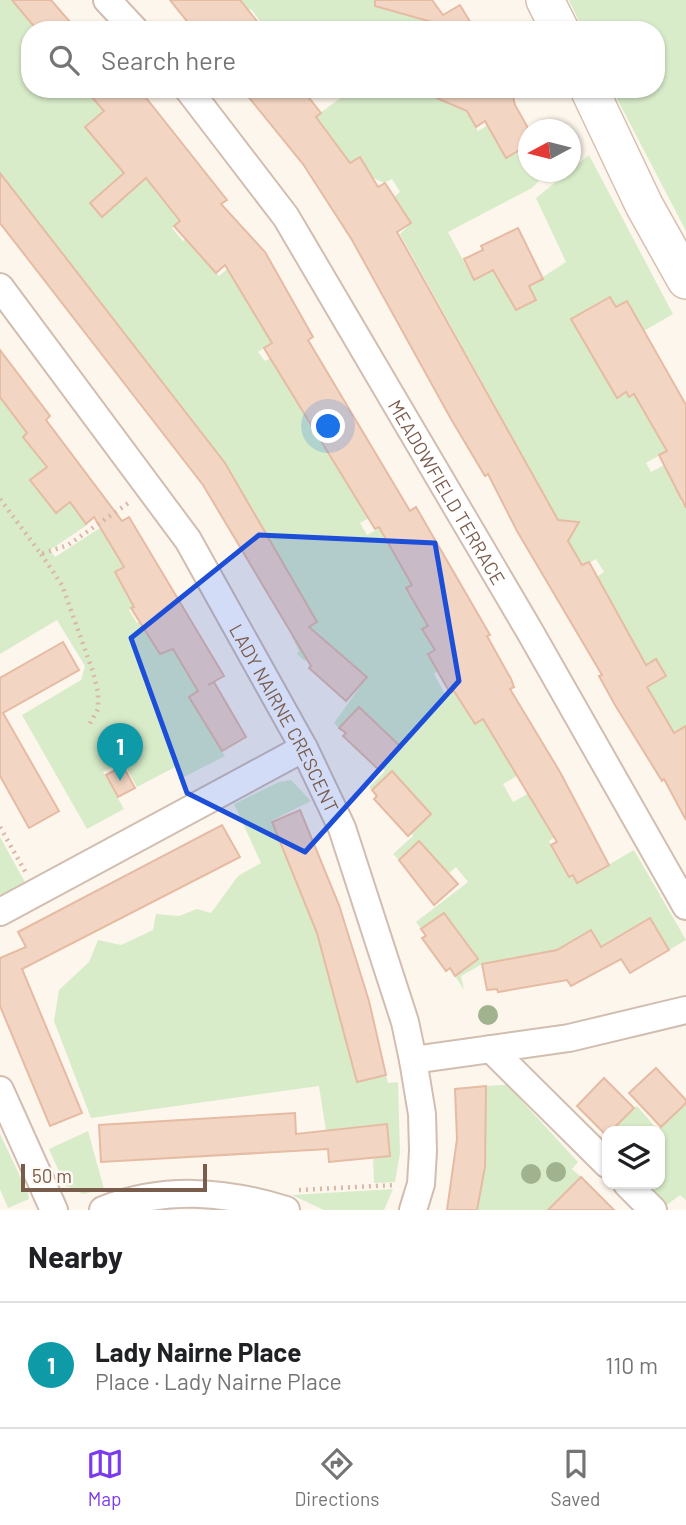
<!DOCTYPE html>
<meta charset="utf-8">
<style>
:root{--surface:#fff;--page:#f2f2f2;--text:#202124;--muted:#757577;--line:#e0e0e0;--accent:#7c3aed}
body{margin:0;font-family:Barlow,sans-serif;background:var(--page);color:var(--text)}
.controls{position:absolute;right:21px;bottom:21px;display:grid;overflow:hidden;border-radius:14px;box-shadow:0 2px 5px #0004}
.controls button{width:63px;height:63px;display:grid;place-items:center;padding:0;border:0;border-bottom:2px solid var(--line);background:var(--surface);color:var(--text);font:35px sans-serif}
.compass{position:absolute;left:518px;top:119px;width:63px;height:63px;border-radius:50%;background:var(--surface);box-shadow:0 2px 5px #0004;rotate:263deg}
.scale{position:absolute;left:21px;bottom:18px;width:186px;box-sizing:border-box;padding-left:7px;border:4px solid #7a5c4d;border-top:0;font-size:19px;line-height:24px;white-space:nowrap;color:#7a5c4d;-webkit-text-stroke:5px #fffaf3;paint-order:stroke}
.you{position:absolute;left:329px;top:427px;width:24px;height:24px;margin:-18px;border:5px solid #fff;border-radius:50%;background:#1a73e8;box-shadow:0 0 0 10px #1a73e833}
.badge{display:grid;place-items:center;width:46px;height:46px;border-radius:50%;background:var(--accent);color:#fff;font-size:23px;font-weight:700}
.pin{position:absolute;translate:-50% -58px;filter:drop-shadow(0 2px 4px #0008)}
.pin::after{content:'';position:absolute;top:37px;width:24px;height:21px;background:inherit;clip-path:polygon(0 0,100% 0,50% 100%)}
.list{margin:0;padding:0;list-style:none}
h2{display:flex;justify-content:space-between;align-items:center;height:91px;margin:0;padding:0 28px;font-size:30px}
h2 small{font-size:23px;font-weight:400;color:var(--muted)}
.list li{display:grid;grid-template-columns:46px 1fr auto;gap:21px;align-items:center;box-sizing:border-box;height:126px;padding:0 28px;border-top:2px solid var(--line)}
.list b{display:block;font-size:26px;white-space:nowrap}
.list p{margin:0;font-size:23px;white-space:nowrap;color:var(--muted)}
.list em{font-size:23px;font-style:normal;color:var(--muted)}
.icon{flex:none;width:38px;height:38px;fill:none;stroke:currentColor;stroke-width:2;stroke-linecap:round;stroke-linejoin:round}
.map{position:relative;flex:none;width:686px;height:1210px;overflow:hidden}
.search{position:absolute;background:var(--surface);box-shadow:0 2px 5px #0004;left:21px;right:21px;top:21px;height:77px;display:flex;align-items:center;gap:18px;box-sizing:border-box;padding:0 24px;border-radius:28px;color:var(--muted);font-size:26px}
.sheet{height:217px;background:var(--surface)}
nav{display:flex;justify-content:space-around;align-items:center;box-sizing:border-box;height:98px;border-top:2px solid var(--line);background:var(--surface);font-size:19px;color:var(--muted)}
nav a{display:grid;justify-items:center;gap:4px}
nav .on{color:var(--accent)}
.map>svg:first-child{display:block}
.green{fill:#d8ecc9}
.building{fill:#f3d5c3;stroke:#e6bba3;stroke-width:2}
.lines{fill:none;stroke-linecap:round;stroke-linejoin:round}
.street-casing{stroke:#d1beb0;stroke-width:30}
.secondary-casing{stroke:#d6c0b0;stroke-width:40}
.path{stroke:#d9b8a5;stroke-width:4.5;stroke-dasharray:2 5;stroke-linecap:butt}
.street{stroke:#fff;stroke-width:26}
.secondary{stroke:#fff;stroke-width:37}
.tree{fill:#a0b28e}
.marked{fill:#1d4ed8;fill-opacity:0.2;stroke:#1d4ed8;stroke-width:5;stroke-linejoin:round}
.labels{text-anchor:middle;dominant-baseline:central;stroke-width:7;stroke-linejoin:round;paint-order:stroke}
.street-label{font-size:19px;fill:#7a5c4d;stroke:#fffaf3}
</style>
<div class="map">
<svg width="686" height="1210" viewBox="0 0 686 1210">
<rect width="100%" height="100%" fill="#fdf6ec"/>
<g class="green">
<path d="M0 0H43L25 16 37 30H30V38L26 41 30 46V89H85L104 111 85 127 157 144 111 185 123 199 154 172 188 214 172 228 183 241 208 220 193 247 219 276 239 259 233 278 254 314 271 305 272 343 258 352 265 361 278 354 369 518 360 523 367 535 380 528 414 584 406 588 451 612 423 629 449 641 428 654 438 671 434 674 446 696 468 683V714L475 724 483 719 501 749 517 740 510 763 517 776 503 784 513 802 545 784 533 801 555 837 549 841 569 877 573 875 577 883 634 850 686 940 669 950 650 919 611 941 621 959 611 965 591 931 564 946 572 961 543 952 482 964 461 976 464 990 455 976 477 959 444 913 421 929 416 922 468 882 456 867 449 873 419 841 399 860 393 854 413 836 392 772 372 790 369 787 385 771 381 767 400 746 339 728 334 723 367 677 323 640 305 661 297 654 299 651 292 637 317 621 229 470 203 485 192 471 216 453 106 312 83 331 75 321 99 302 0 173Z"/>
<path d="M240 0H390L396 12 442 15 424 26 426 30H258L263 25 251 9 244 13Z"/>
<path d="M569 0H686V231L612 89H656V30H583Z"/>
<path d="M343 89H453L447 97 457 107 463 104 478 131 488 125 506 158 518 151 523 159 528 156V172H548L532 188 448 232 473 279 493 270 516 310 535 300 529 286 566 262 536 198 589 155 673 314 620 345 618 397 649 385 667 451 646 463 651 472 686 453V498L680 501 686 509V737L664 739 647 687 666 676 637 671 629 658 602 675 597 666 592 580 604 572 596 559 575 571 542 534 552 510 531 471 512 473 527 463 400 234 411 223 394 197 400 192 392 179 384 183 323 155 337 145 316 116 346 94Z"/>
<path d="M0 397 27 433 24 437 47 467 30 480 55 513 72 501 87 525 50 550 55 557 100 528 124 567 115 573 121 583 144 601 129 610 137 623 152 614 151 640 159 653 171 646 198 691 189 697 225 756 184 777 177 766 137 787 123 761 103 772 124 809 87 829 22 715 81 680 85 666 57 620 0 654Z"/>
<path d="M291 780 311 801 271 821 317 933 357 1081 386 1075 388 1083 398 1082 400 1153 395 1182 374 1183 373 1159 390 1156 387 1125 326 1131 319 1086 91 1118 54 1021 59 990 89 962 98 940 121 945 153 930 156 914 179 916 197 909 211 913 238 876 261 863 234 804 279 782Z"/>
<path d="M0 837 26 884 0 898Z"/>
<path d="M517 1084 520 1099 578 1162 572 1169 581 1177 558 1210H477L484 1172 486 1086Z"/>
<path d="M686 1103V1200L680 1195 664 1207 640 1184H660V1131H611L637 1106 658 1130Z"/>
<path d="M88 1131 104 1189 83 1194 65 1185 49 1149Z"/>
<path d="M0 1134 28 1193 29 1199 8 1208 0 1189Z"/>
<path d="M393 1189 384 1210H324L292 1195Z"/>
</g>
<g class="building">
<path d="M12 0H51L77 30H37Z"/>
<path d="M170 0H240L264 30H194Z"/>
<path d="M375 0H432L443 15 460 5 475 30H460L375 6Z"/>
<path d="M85 89H139L227 200 221 204 265 252 313 337 308 340 410 511 416 507 490 635 487 636 511 679 514 687 510 689 560 772 609 865 577 883 573 875 569 877 551 845 557 842 483 719 475 724 454 691 450 693 428 654 435 650 422 629 428 626 406 588 412 585 379 527 375 529 264 348 272 343 225 265 216 273 174 226 180 221 146 178 102 217 90 203 124 173 85 127 104 111Z"/>
<path d="M242 89H302L321 113 316 117 350 163 360 157 378 187 385 183 411 223 397 232 558 520 579 522 568 541 582 565 589 562 646 665 656 659 666 676 647 687 674 733 686 726V820L664 779 662 781 615 705 599 676 602 675 517 531 488 474 485 476 451 419 352 240 303 164Z"/>
<path d="M416 89H511L515 105 528 128V145L506 158 485 121 476 127 467 111Z"/>
<path d="M0 173 225 463 317 622 309 627 367 677 346 701 309 668 311 666 203 485 0 223Z"/>
<path d="M518 228 543 279 529 286 536 300 516 310 493 270 474 280 464 259 483 250 481 246Z"/>
<path d="M610 297 616 307 627 301 686 405V508L659 455 667 451 634 394 629 397 626 392 617 398 571 319Z"/>
<path d="M0 350 50 416 46 420 122 521 129 517 224 676 208 685 214 682 246 737 222 751 189 697 198 691 173 649 160 654 131 608 134 607 115 572 124 567 94 517 86 524 70 502 56 513 30 480 47 467 23 437 27 433 0 397Z"/>
<path d="M63 642 79 670 3 713 59 811 29 828 0 776V678Z"/>
<path d="M359 707 401 747 379 770 343 736 346 733 339 728Z"/>
<path d="M123 766 135 788 118 797 106 775Z"/>
<path d="M392 771 431 814 408 836 374 799 377 796 372 790Z"/>
<path d="M300 810 339 905 369 1001 386 1075 357 1082 317 933 272 822Z"/>
<path d="M222 825 240 857 22 969 82 1113 50 1126 0 1006V958L26 947 18 932Z"/>
<path d="M419 841 458 884 434 905 399 860Z"/>
<path d="M444 913 478 959 455 976 450 968 446 971 422 938 426 936 421 929Z"/>
<path d="M650 918 669 950 630 973 621 959 571 986 567 980 498 992 497 989 487 990 482 964 557 950 591 930 601 947Z"/>
<path d="M656 1068 686 1100V1103L661 1127 629 1093Z"/>
<path d="M604 1078 634 1108 611 1131H607V1136L577 1106Z"/>
<path d="M486 1086 485 1167 477 1210H447L457 1139 455 1089Z"/>
<path d="M295 1113 296 1134 387 1124 390 1156 329 1162 328 1149 101 1162 99 1125Z"/>
<path d="M581 1177 614 1210H548Z"/>
</g>
<g class="lines">
<defs>
<g id="street">
<path d="M107 0 135 30"/>
<path id="s1" d="M188 89 286 217 529 630 686 906"/>
<path id="s2" d="M0 287 188 540 304 748 342 828 405 1022 413 1060 422 1114 423 1151 421 1184 413 1210"/>
<path d="M0 912 304 748"/>
<path d="M491 1049 607 1164"/>
<path d="M413 1060 569 1038 686 1010"/>
<path d="M0 1090 54 1210"/>
<path d="M627 1184 653 1210"/>
<path d="M103 1210C164 1186 225 1191 286 1210"/>
</g>
<g id="secondary">
<path d="M545 0 560 30"/>
<path d="M589 89 644 205 686 280"/>
</g>
</defs>
<use href="#street" class="street-casing"/>
<use href="#secondary" class="secondary-casing"/>
<g class="path">
<path d="M0 499 41 554 68 545 130 502"/>
<path d="M41 554 62 585 93 672 98 692V709L88 727"/>
<path d="M0 827 26 873"/>
<path d="M299 1190 395 1185"/>
</g>
<use href="#street" class="street"/>
<use href="#secondary" class="secondary"/>
</g>
<g class="tree">
<circle cx="488" cy="1015" r="10"/>
<circle cx="556" cy="1172" r="10"/>
<circle cx="531" cy="1174" r="10"/>
</g>
<path class="marked" d="M259 535 435 543 459 681 305 852 187 793 131 638Z"/>
<g class="labels">
<g class="street-label">
<text stroke="none"><textPath href="#s1" startOffset="480">MEADOWFIELD TERRACE</textPath></text>
<text stroke="none"><textPath href="#s2" startOffset="518">LADY NAIRNE CRESCENT</textPath></text>
</g>
</g>
</svg>
<div class="controls">
<button><svg class="icon" aria-label="layers" viewBox="0 0 24 24"><path d="M12 4l9 5-9 5-9-5zM3 14l9 5 9-5"/></svg></button>
</div>
<svg class="compass" viewBox="-18 -18 36 36"><path d="M0-13l5 13h-10z" fill="#e53935"/><path d="M0 13l5-13h-10z" fill="#757577"/></svg>
<div class="scale">50 m</div>
<div class="you"></div>
<div class="pin badge" style="left:120px;top:781px;background:#0f9aa8">1</div>
<div class="search"><svg class="icon" aria-label="search" viewBox="0 0 24 24"><circle cx="10" cy="10" r="6"/><path d="M15 15l6 6"/></svg>Search here</div>
</div>
<section class="sheet">
<h2>Nearby<small></small></h2>
<ul class="list">
<li><span class="badge" style="background:#0f9aa8">1</span><div><b>Lady Nairne Place</b><p>Place · Lady Nairne Place</p></div><em>110 m</em></li>
</ul>
</section>
<nav>
<a class="on"><svg class="icon" aria-label="map" viewBox="0 0 24 24"><path d="M3 6l6-2 6 2 6-2v14l-6 2-6-2-6 2zM9 4v14M15 6v14"/></svg>Map</a>
<a><svg class="icon" aria-label="directions" viewBox="0 0 24 24"><path d="M12 3l9 9-9 9-9-9zM9 14v-3h6M13 9l2 2-2 2"/></svg>Directions</a>
<a><svg class="icon" aria-label="saved" viewBox="0 0 24 24"><path d="M7 4h10v16l-5-4-5 4z"/></svg>Saved</a>
</nav>
